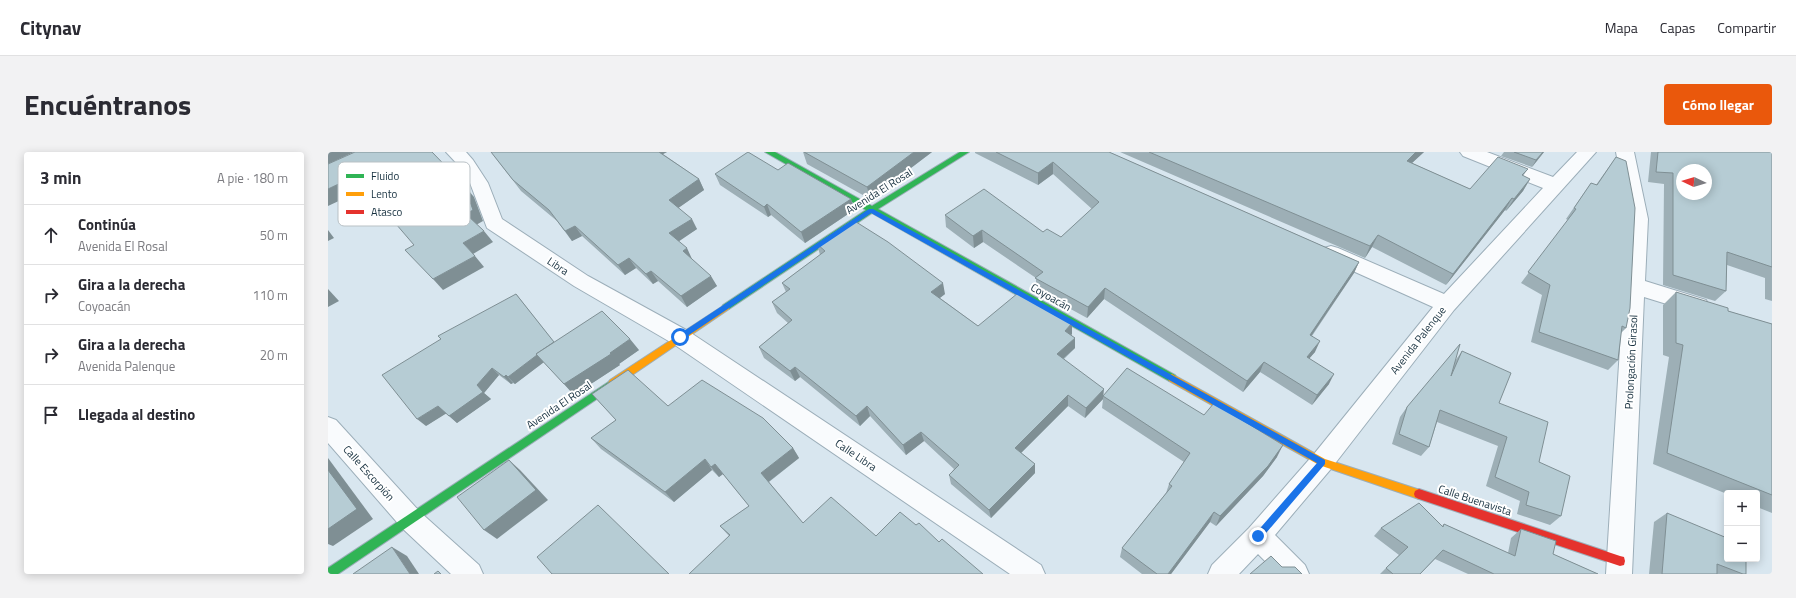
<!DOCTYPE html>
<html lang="es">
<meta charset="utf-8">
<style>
:root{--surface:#fff;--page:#f2f2f3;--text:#2b2b33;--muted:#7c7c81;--line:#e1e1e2;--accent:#ea580c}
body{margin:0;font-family:"Titillium Web",sans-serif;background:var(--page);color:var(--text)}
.controls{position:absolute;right:12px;bottom:12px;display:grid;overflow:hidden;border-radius:4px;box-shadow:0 2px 10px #0003}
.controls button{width:36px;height:36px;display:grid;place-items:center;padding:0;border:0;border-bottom:1px solid var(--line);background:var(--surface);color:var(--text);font:20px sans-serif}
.compass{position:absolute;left:1348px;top:12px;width:36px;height:36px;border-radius:50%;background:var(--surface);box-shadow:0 2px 10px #0003;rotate:274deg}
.stop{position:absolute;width:12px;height:12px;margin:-9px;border:3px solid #1a73e8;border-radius:50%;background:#fff}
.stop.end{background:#1a73e8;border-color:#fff;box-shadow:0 1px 4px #0008}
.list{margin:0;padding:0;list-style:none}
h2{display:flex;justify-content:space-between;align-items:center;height:52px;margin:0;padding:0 16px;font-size:17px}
h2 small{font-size:13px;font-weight:400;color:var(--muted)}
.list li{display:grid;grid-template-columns:26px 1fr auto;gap:12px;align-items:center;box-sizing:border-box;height:60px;padding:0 16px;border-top:1px solid var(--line)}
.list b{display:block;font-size:15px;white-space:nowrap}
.list p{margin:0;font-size:13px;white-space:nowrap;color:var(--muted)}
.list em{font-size:13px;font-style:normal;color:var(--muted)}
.icon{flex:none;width:22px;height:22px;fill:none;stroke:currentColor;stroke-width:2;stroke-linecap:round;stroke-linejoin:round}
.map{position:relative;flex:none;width:1444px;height:422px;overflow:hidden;border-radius:4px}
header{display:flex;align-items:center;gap:24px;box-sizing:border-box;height:56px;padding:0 20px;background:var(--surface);border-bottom:1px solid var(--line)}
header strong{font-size:19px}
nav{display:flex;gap:22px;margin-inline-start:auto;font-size:14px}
.intro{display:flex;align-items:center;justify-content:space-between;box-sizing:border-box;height:96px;padding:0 24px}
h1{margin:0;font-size:28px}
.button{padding:10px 18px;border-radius:4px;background:var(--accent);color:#fff;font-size:14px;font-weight:700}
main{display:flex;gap:24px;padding:0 24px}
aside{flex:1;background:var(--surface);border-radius:4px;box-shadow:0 2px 10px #0003}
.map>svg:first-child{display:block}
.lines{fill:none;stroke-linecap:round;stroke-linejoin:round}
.street-casing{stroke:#9caeb9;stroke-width:2}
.fast-casing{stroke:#9caeb9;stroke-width:2}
.slow-casing{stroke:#9caeb9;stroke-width:2}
.jam-casing{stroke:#9caeb9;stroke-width:2}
.street{fill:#f9fbfd;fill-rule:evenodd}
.fast{fill:#30b455;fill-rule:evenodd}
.slow{fill:#ff9f0a;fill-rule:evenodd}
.jam{fill:#e5322d;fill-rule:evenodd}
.wall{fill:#9dafb6}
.shaded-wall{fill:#7f8f94}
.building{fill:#b6ccd4;stroke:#7f8f94;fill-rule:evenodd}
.route{fill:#1a73e8}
.labels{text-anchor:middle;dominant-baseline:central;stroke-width:4;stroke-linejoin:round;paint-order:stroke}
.street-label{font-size:11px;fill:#16303f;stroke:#fff}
.key{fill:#fff;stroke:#b9c1c5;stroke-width:1}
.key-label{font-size:11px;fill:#16303f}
</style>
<header>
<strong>Citynav</strong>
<nav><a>Mapa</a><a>Capas</a><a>Compartir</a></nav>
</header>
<div class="intro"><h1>Encuéntranos</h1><a class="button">Cómo llegar</a></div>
<main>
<aside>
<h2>3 min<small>A pie · 180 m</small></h2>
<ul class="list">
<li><svg class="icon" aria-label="ahead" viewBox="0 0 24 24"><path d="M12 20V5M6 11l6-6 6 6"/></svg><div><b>Continúa</b><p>Avenida El Rosal</p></div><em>50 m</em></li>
<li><svg class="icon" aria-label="right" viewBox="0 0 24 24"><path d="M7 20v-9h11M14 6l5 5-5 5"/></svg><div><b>Gira a la derecha</b><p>Coyoacán</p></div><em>110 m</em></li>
<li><svg class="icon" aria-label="right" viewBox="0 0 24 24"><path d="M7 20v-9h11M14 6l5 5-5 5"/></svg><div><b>Gira a la derecha</b><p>Avenida Palenque</p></div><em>20 m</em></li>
<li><svg class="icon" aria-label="arrive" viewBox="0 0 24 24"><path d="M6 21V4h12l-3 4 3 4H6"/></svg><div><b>Llegada al destino</b></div></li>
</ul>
</aside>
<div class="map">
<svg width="1444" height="422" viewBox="0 0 1444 422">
<rect width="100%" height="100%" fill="#d8e6ef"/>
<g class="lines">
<defs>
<g id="street">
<path d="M118 0H138L145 8 160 31 174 67 260 124 360 179 713 413 717 422H682L344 191 246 134 159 76 142 31 133 16Z"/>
<path d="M1132 0H1159L1225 25 1249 0H1268L1126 158 1002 318 947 383 977 413 981 422H950L930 402 911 422H880L884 413 921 376 986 302 1105 155 996 106 993 101 996 96 1003 94 1010 96 1116 142 1215 36 1135 4Z"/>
<path d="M1288 0H1306L1320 67 1317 129 1378 148 1381 154 1378 160 1371 162 1316 145 1304 422H1278L1300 67Z"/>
<path d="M0 265 8 268 92 360 151 413 155 422H123L74 376 0 291Z"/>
</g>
<g id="fast">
<path d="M437 0H447L544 54 632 0H641L550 57 847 223 849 226 847 229H841L544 61 401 157H395L394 155 395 153 538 58Z"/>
<path d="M285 227 288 228 290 231 288 234 10 422H0V416Z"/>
</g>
<g id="slow">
<path d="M398 152 401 153 402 155 401 157 288 234H282L280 231 282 228Z"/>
<path d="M844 222 997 307 1095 339 1096 342 1095 345 1091 347 991 313 841 229 839 226 841 223Z"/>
</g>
<path id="jam" d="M1091 337 1292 404 1296 405 1297 409 1296 413 1292 414 1091 347 1087 345 1086 342 1087 339Z"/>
</defs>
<use href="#street" class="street-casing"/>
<use href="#fast" class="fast-casing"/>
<use href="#slow" class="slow-casing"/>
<use href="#jam" class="jam-casing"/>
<use href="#street" class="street"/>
<use href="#fast" class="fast"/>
<use href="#slow" class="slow"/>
<use href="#jam" class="jam"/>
</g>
<g class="wall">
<path d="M163 0H339L335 2 371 27 376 38 350 56 369 77 350 89 364 107 389 134 359 155 330 129 325 132 308 116 297 123 254 84 244 89 229 69 193 39Z"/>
<path d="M475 0H604L542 47 479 12Z"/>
<path d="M647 0H781L1031 110 1026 121 984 184 987 200 981 206 1001 232 984 253 932 220 915 240 776 147 759 166 708 138V126L655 90 646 96 618 75 617 63 715 80 733 85 764 57 725 22 710 33 647 1Z"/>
<path d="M792 0H1096L1084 11 1142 37 1200 17 1195 24 1202 27 1195 39 1178 59 1177 58 1118 133 1044 95 1037 106Z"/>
<path d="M1176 0H1216L1204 15 1173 4Z"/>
<path d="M1323 0H1444V149L1437 147V126L1399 113 1398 139 1387 149 1335 133 1336 32 1320 30Z"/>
<path d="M1288 5 1298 176 1293 181 1290 208 1280 218 1203 190 1214 143 1193 131 1240 68 1238 67 1263 31 1268 33Z"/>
<path d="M450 18 523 47 526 58 477 91 443 63 440 65 392 33 387 22Z"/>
<path d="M489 92 617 142 612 146 650 174 744 171V182L743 183 747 196 736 207 776 244 876 263 949 305 935 324 888 374 882 370 843 422H814L792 405 794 396 838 341 841 332 856 310 774 256 775 247 757 266 740 254 693 301 707 312V321L663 366 623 332 621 323 626 317 596 289 578 303 542 264 532 274 472 225 467 229 436 206 431 195 460 171 449 161 444 150 458 140 454 131 492 103Z"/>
<path d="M1348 140 1400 159 1444 172V361L1429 355V341H1399V342L1325 312 1341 205 1335 203V153Z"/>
<path d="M188 142 226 191 311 198 291 212 292 213 246 243 216 210 187 232 185 231 183 232 171 223 156 241 163 247 129 271 118 261 98 274Z"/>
<path d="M1134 199 1171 251 1211 310 1233 364 1222 373 1189 362 1192 349 1158 334 1170 294 1109 270 1101 295 1093 304 1064 292 1072 265 1079 255 1127 209Z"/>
<path d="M264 242 340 254 465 296 471 306 441 330 475 371 548 384 588 373 611 390 655 422 401 384 392 374 421 354 395 322 391 325 384 318 346 350 273 297 263 286 288 268Z"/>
<path d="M1339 361 1418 422H1321L1326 370Z"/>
<path d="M1116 372 1180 401 1183 386 1193 377 1225 402 1270 422H1140L1107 407 1092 422H1052L1071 403 1046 384 1053 376 1114 374Z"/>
</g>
<g class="shaded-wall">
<path d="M0 0H26L0 12Z"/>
<path d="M326 0H339L329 5Z"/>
<path d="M586 0H604L542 47 539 35Z"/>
<path d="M1088 0H1096L1073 21 1079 9Z"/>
<path d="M1215 0H1216L1204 15 1208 8Z"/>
<path d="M725 10V22L710 33V21Z"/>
<path d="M36 20 47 32 0 54V37Z"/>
<path d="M371 27 376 38 346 59 341 48Z"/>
<path d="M1202 27 1195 39 1178 59 1186 47Z"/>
<path d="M136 33 146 45 155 69 148 73 138 62Z"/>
<path d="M1184 46 1177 58 1118 133 1125 122Z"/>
<path d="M523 47 526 58 477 91 473 80Z"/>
<path d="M439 52 443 63 440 65 436 55Z"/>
<path d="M364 67 369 77 347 92 341 81Z"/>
<path d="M247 74 254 84 244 89 237 79Z"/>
<path d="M0 78 6 86 0 89Z"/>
<path d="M654 78 655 90 646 96 645 84Z"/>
<path d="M156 79 165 90 145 102 135 91Z"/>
<path d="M1050 83 1044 95 1037 106 1042 94Z"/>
<path d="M359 96 364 107 360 109 355 99Z"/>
<path d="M147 104 156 115 115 138 105 127Z"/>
<path d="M301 106 308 116 297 123 290 113Z"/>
<path d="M1031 110 1026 121 977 193 982 183Z"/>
<path d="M323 119 330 129 325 132 318 122Z"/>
<path d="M383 124 389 134 359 155 353 144Z"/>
<path d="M615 131 617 142 605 151 603 140Z"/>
<path d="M777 136 776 147 759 166 760 155Z"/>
<path d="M0 137 11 149 0 155Z"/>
<path d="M188 142 232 198 216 210Z"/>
<path d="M744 171V182L737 190V179Z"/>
<path d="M747 186V196L729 212V202Z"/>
<path d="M302 187 311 198 291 212 292 213 246 243 236 232Z"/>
<path d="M992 189 987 200 974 215 979 205Z"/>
<path d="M209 203 216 210 187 232 180 225Z"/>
<path d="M936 210 932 220 915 240 919 229Z"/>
<path d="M467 215 472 225 467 229 462 219Z"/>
<path d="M164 216 171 223 156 241 163 247 129 271 121 264Z"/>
<path d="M1006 222 1001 232 984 253 989 243Z"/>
<path d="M178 223 185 231 183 232 176 225Z"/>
<path d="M776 237 775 247 757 266 758 256Z"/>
<path d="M740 243V254L688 306 687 296Z"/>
<path d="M110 254 119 261 98 274 89 267Z"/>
<path d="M539 254 542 264 532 274 528 264Z"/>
<path d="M593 280 596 289 578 303 575 293Z"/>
<path d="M955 293 949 305 935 324 888 374 892 364Z"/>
<path d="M465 296 471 306 439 331 433 321Z"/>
<path d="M0 306 45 367 5 394 0 392Z"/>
<path d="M377 307 384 318 346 350 337 340Z"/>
<path d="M181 308 192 318 220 348 169 387 156 378Z"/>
<path d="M387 312 395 322 391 325 383 315Z"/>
<path d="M707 312V321L663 366 661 358Z"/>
<path d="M886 360 882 370 843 422H840Z"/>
<path d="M64 395 79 404 91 422H82Z"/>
</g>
<g class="building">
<path d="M27 0H104L136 33 145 58 138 62 156 79 135 91 147 104 105 127 77 98 86 93 62 65 71 60 36 20 0 37V12Z"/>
<path d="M163 0H331L371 27 341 48 364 67 341 81 359 96 355 99 383 124 353 144 323 119 318 122 301 106 290 113 247 74 237 79 221 58 185 28Z"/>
<path d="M420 0 450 18 460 11 523 47 473 80 439 52 436 55 387 22Z"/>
<path d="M476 0H586L539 35Z"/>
<path d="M668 0H781L1031 110 982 183 992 189 979 205 1006 222 989 243 936 210 919 229 777 136 760 155 707 126 715 120 654 78 645 84 617 63 656 37 715 80 719 77 733 85 771 50 725 10 710 21Z"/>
<path d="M821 0H1088L1079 9 1142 37 1170 5 1200 17 1194 23 1202 27 1186 47 1184 46 1125 122 1050 83 1042 94Z"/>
<path d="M1186 0H1215L1208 8Z"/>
<path d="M1330 0H1444V115L1399 100 1398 139 1345 123V21L1328 20ZM1354 18H1378V42H1354Z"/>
<path d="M1288 5 1298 9 1307 56 1302 156 1298 176 1294 174 1290 208 1211 180 1222 133 1200 120 1248 57 1246 56 1263 31 1269 33Z"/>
<path d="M525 68 560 90 615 131 603 140 650 174 690 141 744 171 737 179 747 186 729 202 776 237 758 256 740 243 687 296 707 312 661 358 621 323 631 313 593 280 575 293 539 254 528 264 467 215 462 219 431 195 464 168 444 150 462 137 454 131 497 99 489 92Z"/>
<path d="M1348 140 1400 156V159L1444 172V343L1339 301 1355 193 1348 191Z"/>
<path d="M188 142 226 190 208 202 209 203 180 225 178 223 176 225 164 216 149 233 155 240 121 264 110 254 89 267 54 223 113 187 110 184Z"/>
<path d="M274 159 302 187 282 201 283 202 236 232 208 202Z"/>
<path d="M1132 192 1123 224 1134 199 1183 221 1171 251 1220 270 1211 310 1242 324 1233 364 1198 353 1201 340 1167 325 1179 285 1112 258 1101 295 1071 282 1079 255Z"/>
<path d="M799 216 876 263 886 251 955 293 940 314 892 364 886 360 840 422H829L794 396 844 334 841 332 862 301 775 244Z"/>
<path d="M300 218 340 254 374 228 435 266 465 296 433 321 475 371 503 345 548 384 572 360 588 373 591 371 611 390 614 387 655 422H361L402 383 392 374 421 354 387 312 383 315 377 307 337 340 263 286 288 268 264 242Z"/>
<path d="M181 308 208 338 156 378 129 345Z"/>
<path d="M0 318 29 357 0 377Z"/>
<path d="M1091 351 1115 375 1116 372 1187 404 1193 377 1228 389 1225 402 1270 422H1166L1115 398 1092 422H1065L1058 416 1080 395 1053 376Z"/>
<path d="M270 353 341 422H224L209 405Z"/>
<path d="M1339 361 1399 386V407H1418V422H1415L1389 412V422H1334Z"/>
<path d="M64 395 82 422H25Z"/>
<path d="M943 404 954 415H967L974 422H922Z"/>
<path d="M110 419 113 422H106Z"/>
</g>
<path class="route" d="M541 57H545L997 308V312L933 387H927V382L989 311 543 61 355 187H350V183Z"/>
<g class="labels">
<g class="street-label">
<text transform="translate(551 39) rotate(-32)">Avenida El Rosal</text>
<text transform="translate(230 114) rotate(34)">Libra</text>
<text transform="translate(723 145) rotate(29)">Coyoacán</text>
<text transform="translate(1090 188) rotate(-52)">Avenida Palenque</text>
<text transform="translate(1303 210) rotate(-87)">Prolongación Girasol</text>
<text transform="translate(231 253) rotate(-34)">Avenida El Rosal</text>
<text transform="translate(528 303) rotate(34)">Calle Libra</text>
<text transform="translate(41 321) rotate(48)">Calle Escorpión</text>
<text transform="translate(1147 348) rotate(18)">Calle Buenavista</text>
</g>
</g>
<rect x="10" y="10" width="132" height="64" rx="6" class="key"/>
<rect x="18" y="22" width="18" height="4" fill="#30b455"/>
<rect x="18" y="40" width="18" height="4" fill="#ff9f0a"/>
<rect x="18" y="58" width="18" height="4" fill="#e5322d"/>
<g class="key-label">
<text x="43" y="28">Fluido</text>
<text x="43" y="46">Lento</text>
<text x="43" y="64">Atasco</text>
</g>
</svg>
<div class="controls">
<button>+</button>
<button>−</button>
</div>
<svg class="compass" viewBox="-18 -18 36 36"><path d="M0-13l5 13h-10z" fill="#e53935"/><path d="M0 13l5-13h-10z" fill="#7c7c81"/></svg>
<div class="stop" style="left:352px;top:185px"></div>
<div class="stop end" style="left:930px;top:384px"></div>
</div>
</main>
